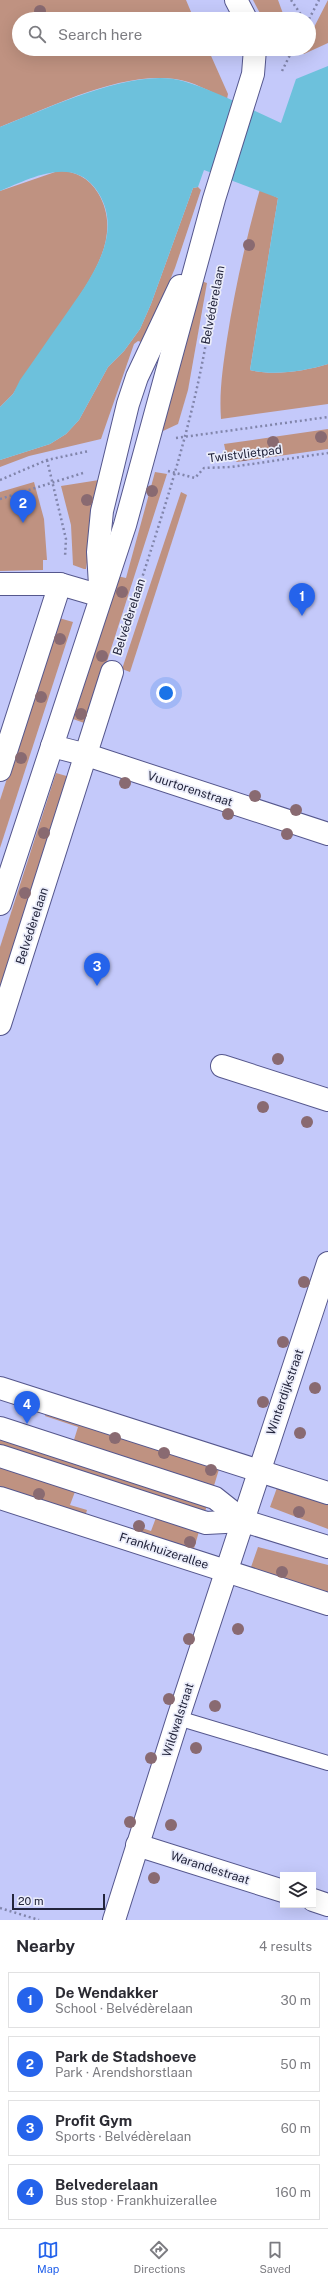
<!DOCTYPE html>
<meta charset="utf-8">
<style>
:root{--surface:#fff;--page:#f7f7f7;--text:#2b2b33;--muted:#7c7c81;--line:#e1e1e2;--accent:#2563eb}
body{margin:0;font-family:"Public Sans",sans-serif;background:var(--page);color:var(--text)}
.controls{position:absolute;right:12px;bottom:12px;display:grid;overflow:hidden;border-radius:0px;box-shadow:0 4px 16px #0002}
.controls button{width:36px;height:36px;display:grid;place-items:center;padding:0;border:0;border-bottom:1px solid var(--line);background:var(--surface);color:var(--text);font:20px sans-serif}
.scale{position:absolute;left:12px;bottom:10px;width:93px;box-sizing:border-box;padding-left:4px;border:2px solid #23253c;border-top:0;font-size:11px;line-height:14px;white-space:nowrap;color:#23253c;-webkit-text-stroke:3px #ebedfa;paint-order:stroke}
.you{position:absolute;left:166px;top:693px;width:14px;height:14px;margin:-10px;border:3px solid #fff;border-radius:50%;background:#1a73e8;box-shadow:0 0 0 6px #1a73e833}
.badge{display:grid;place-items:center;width:26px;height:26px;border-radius:50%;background:var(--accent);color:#fff;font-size:13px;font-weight:700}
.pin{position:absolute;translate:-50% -33px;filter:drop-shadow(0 1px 2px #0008)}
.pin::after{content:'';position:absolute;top:21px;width:14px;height:12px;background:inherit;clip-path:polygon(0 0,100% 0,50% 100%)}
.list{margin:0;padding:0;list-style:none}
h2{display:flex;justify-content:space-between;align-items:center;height:52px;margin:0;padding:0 16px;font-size:17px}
h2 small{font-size:13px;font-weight:400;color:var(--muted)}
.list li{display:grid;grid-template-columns:26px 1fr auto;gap:12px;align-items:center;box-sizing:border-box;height:56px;margin:0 8px 8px;padding:0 8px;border:1px solid var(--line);border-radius:0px}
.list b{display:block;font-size:15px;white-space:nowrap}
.list p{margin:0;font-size:13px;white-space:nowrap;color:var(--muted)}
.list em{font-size:13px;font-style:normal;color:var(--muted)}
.icon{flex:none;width:22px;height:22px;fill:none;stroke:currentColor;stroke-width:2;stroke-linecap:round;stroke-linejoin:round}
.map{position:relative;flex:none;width:328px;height:1920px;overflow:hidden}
.search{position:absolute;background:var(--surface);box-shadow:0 4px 16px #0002;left:12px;right:12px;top:12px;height:44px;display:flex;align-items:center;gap:10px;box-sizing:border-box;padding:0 14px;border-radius:22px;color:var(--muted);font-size:15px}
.sheet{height:308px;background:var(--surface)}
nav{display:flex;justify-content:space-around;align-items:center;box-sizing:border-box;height:56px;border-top:1px solid var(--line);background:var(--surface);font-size:11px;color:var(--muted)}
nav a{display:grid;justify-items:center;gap:2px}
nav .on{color:var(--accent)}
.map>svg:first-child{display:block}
.green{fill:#bf9281}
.water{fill:#6dc1dc}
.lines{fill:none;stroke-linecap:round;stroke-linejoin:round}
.lane-casing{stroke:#55578d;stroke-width:16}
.street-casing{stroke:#55578d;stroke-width:24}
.secondary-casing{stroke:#55578d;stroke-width:24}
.path{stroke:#8185ab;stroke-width:2.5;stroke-dasharray:2 3;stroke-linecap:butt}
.lane{stroke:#fff;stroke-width:14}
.street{stroke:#fff;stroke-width:22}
.secondary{stroke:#fff;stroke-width:22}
.tree{fill:#896a71}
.labels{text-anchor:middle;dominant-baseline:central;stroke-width:3.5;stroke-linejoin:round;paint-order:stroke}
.street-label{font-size:12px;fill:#23253c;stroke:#ebedfa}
</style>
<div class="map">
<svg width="328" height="1920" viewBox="0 0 328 1920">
<rect width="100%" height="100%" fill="#c4c9fa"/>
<g class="green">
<path d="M0 0H186L194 19H19V49H208L228 94 227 99C210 92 193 81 175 79 118 72 52 107 0 127Z"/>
<path d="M253 0H278L285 19H263Z"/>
<path d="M328 0V43L304 54 299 52 301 49H309V37Z"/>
<path d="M58 171C76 171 89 178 98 193 125 238 87 284 63 320 46 344 29 368 13 394L0 407V191Z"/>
<path d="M198 187 201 190 175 268 144 343 138 341 134 344 101 439 29 456 0 467V460L50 444 66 434 79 420 108 367 124 351 140 329 151 304 193 188Z"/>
<path d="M260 189 278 198 250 370C274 376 305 371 328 364V404L221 419C219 392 223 366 227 339 235 288 246 239 260 189Z"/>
<path d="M201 281 207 283 188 390 178 424 163 431 160 430Z"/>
<path d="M328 429V449L237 462 226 453 224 444Z"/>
<path d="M155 472 167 474 87 724 73 719 117 576 126 578Z"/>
<path d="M99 480 86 569H84L73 565 71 525 61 486Z"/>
<path d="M34 482 44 519 47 560H43V570L0 571V492Z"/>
<path d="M181 492 187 495 130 672 122 669Z"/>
<path d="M59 618 73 622 0 848V800Z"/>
<path d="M56 773 70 777 0 996V947Z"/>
<path d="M47 1410 220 1466 213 1489 73 1443 78 1427 45 1416Z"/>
<path d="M0 1435 208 1502 204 1515 0 1449Z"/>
<path d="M0 1464 76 1489 70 1505 87 1510 85 1517 0 1490Z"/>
<path d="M278 1485 328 1501V1529L270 1507Z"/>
<path d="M157 1515 200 1528 193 1552 133 1533 137 1521 144 1524 142 1528 151 1531Z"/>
<path d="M258 1547 328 1565V1595L250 1570Z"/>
</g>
<path class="water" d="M328 66V364C305 371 274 376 250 370L278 198 204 170 198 187 193 188 151 304 140 329 124 351 108 367 79 420 66 434 50 444 0 460V407L13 394 20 380C35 359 49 338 64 317 89 281 128 232 95 188 71 156 29 179 0 191V127C46 109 135 66 183 81 217 91 249 109 281 123L296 79Z"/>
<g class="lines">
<defs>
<path id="lane" d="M178 1718 328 1763"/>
<g id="street">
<path d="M0 584H60L101 596"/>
<path d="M52 746 87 755 328 834"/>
<path d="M0 770 60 584"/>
<path d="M0 1024 112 672"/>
<path d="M222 1066 328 1100"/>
<path d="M0 1388 328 1493"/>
<path d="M0 1498 328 1604"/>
<path d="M137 1845 283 1891"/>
<path d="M313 1900 328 1905"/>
<path d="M114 1920 178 1718 328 1263"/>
</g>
<g id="secondary">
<path d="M236 0 246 19"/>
<path d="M100 585 98 552 102 511 128 404 137 377 180 286"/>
<path d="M0 904 125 525 214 199 253 74 255 49"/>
<path d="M0 1428 215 1498 244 1521 328 1547"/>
<path d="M0 1456 206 1523 244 1521"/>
</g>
</defs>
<use href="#lane" class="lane-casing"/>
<use href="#street" class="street-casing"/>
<use href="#secondary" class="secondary-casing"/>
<g class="path">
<path d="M291 0 304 19"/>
<path d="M309 19 319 0"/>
<path d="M282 71 293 49"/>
<path d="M176 438 328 417"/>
<path d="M47 460 66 539 65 557"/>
<path d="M168 471 195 478 204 468 231 467 328 453"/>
<path d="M0 480 47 460 89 451"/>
<path d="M0 499 83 473"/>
<path d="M120 647C152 544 189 443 207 337"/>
<path d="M0 1908 39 1920"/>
</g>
<use href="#lane" class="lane"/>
<use href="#street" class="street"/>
<use href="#secondary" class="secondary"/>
</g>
<g class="tree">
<circle cx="40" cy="11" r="6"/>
<circle cx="249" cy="245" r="6"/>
<circle cx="321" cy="437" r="6"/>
<circle cx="273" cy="442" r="6"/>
<circle cx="244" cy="455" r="6"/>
<circle cx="152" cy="491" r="6"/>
<circle cx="87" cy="500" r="6"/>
<circle cx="122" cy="592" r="6"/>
<circle cx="60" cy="639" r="6"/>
<circle cx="102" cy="656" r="6"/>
<circle cx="41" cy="697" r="6"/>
<circle cx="81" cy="714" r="6"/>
<circle cx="21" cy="758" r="6"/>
<circle cx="125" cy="783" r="6"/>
<circle cx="255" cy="796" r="6"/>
<circle cx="296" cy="810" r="6"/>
<circle cx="228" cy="814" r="6"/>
<circle cx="44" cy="833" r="6"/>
<circle cx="287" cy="834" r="6"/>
<circle cx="25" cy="893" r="6"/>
<circle cx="278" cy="1059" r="6"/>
<circle cx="263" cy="1107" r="6"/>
<circle cx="307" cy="1122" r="6"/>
<circle cx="304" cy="1282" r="6"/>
<circle cx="283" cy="1342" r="6"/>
<circle cx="315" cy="1388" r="6"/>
<circle cx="263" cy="1402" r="6"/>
<circle cx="300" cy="1433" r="6"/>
<circle cx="115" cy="1438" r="6"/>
<circle cx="164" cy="1453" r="6"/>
<circle cx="211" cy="1470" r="6"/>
<circle cx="39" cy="1494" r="6"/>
<circle cx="299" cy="1512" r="6"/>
<circle cx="139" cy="1526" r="6"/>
<circle cx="190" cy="1542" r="6"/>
<circle cx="282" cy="1572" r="6"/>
<circle cx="238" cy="1629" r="6"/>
<circle cx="189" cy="1639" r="6"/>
<circle cx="169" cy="1699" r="6"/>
<circle cx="215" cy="1706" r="6"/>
<circle cx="196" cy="1748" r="6"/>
<circle cx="151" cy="1758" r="6"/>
<circle cx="130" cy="1822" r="6"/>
<circle cx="171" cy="1825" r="6"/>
<circle cx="154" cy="1878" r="6"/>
</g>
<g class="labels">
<g class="street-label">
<text transform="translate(213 305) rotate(-79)">Belvédèrelaan</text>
<text transform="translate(245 454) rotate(-7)">Twistvlietpad</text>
<text transform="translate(129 617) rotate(-72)">Belvédèrelaan</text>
<text transform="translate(190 789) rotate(18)">Vuurtorenstraat</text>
<text transform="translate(32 926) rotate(-72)">Belvédèrelaan</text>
<text transform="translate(285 1392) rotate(-71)">Winterdijkstraat</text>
<text transform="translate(164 1551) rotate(18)">Frankhuizerallee</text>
<text transform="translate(178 1720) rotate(-72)">Wildwalstraat</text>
<text transform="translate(210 1868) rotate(18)">Warandestraat</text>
</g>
</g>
</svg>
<div class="controls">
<button><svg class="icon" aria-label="layers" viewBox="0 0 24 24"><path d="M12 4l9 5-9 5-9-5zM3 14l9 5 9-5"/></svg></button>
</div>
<div class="scale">20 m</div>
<div class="you"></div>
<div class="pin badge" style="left:302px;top:616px">1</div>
<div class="pin badge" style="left:23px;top:523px">2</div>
<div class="pin badge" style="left:97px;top:986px">3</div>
<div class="pin badge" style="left:27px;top:1424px">4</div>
<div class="search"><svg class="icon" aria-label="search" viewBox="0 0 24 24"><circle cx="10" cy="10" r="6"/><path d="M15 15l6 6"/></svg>Search here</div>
</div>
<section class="sheet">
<h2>Nearby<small>4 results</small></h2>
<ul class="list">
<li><span class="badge">1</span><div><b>De Wendakker</b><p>School · Belvédèrelaan</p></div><em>30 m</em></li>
<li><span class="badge">2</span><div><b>Park de Stadshoeve</b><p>Park · Arendshorstlaan</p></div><em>50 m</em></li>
<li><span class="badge">3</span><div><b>Profit Gym</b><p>Sports · Belvédèrelaan</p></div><em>60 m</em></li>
<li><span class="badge">4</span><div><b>Belvederelaan</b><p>Bus stop · Frankhuizerallee</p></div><em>160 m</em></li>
</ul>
</section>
<nav>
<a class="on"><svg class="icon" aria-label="map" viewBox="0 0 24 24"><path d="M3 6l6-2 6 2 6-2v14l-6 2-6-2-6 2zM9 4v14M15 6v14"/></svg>Map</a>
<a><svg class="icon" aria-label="directions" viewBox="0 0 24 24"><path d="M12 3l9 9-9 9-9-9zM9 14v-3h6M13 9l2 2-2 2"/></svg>Directions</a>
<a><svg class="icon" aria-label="saved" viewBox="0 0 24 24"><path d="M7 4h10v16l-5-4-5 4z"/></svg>Saved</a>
</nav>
